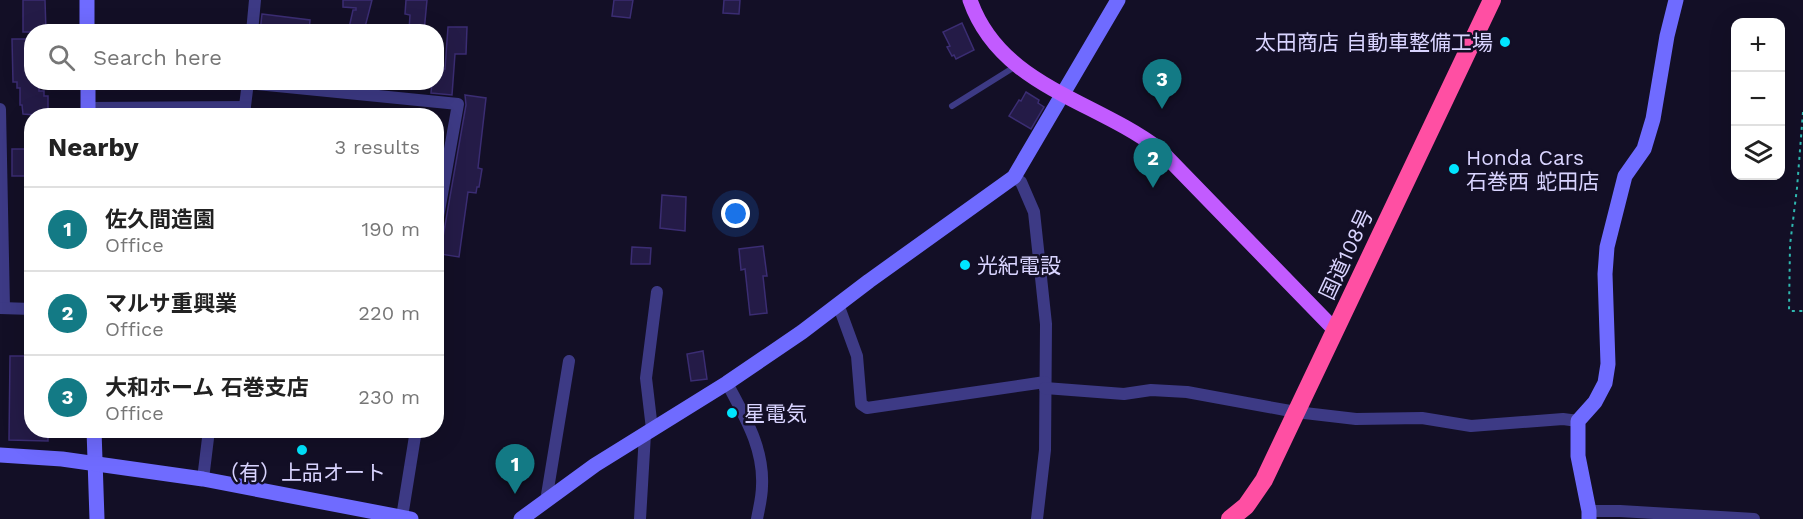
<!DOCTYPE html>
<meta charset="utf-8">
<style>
:root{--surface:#fff;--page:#f6f6f6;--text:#222;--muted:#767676;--line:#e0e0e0;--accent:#137a85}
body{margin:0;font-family:"Work Sans","Noto Sans JP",sans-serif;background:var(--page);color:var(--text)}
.controls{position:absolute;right:18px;top:18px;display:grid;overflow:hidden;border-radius:12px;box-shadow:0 6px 24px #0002}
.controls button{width:54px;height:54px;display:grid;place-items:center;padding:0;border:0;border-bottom:2px solid var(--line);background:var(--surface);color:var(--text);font:30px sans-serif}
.you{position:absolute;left:736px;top:214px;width:21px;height:21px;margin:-15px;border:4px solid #fff;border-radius:50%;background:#1a73e8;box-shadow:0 0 0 9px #1a73e833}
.badge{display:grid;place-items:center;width:39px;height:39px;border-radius:50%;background:var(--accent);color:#fff;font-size:20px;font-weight:700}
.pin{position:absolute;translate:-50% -50px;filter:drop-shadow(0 2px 3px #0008)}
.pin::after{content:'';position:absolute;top:32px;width:21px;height:18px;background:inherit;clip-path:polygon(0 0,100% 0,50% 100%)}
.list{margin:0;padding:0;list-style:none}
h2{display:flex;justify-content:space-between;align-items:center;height:78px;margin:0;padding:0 24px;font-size:26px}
h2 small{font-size:20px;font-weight:400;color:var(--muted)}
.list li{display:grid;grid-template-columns:39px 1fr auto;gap:18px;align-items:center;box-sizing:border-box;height:84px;padding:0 24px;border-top:2px solid var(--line)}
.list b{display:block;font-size:22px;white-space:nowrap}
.list p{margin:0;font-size:20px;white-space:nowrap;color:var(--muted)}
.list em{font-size:20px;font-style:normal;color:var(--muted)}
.icon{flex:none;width:33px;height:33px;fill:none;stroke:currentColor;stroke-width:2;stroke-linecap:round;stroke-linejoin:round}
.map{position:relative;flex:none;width:1803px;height:519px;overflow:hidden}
.search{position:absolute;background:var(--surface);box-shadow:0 6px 24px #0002;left:24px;top:24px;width:420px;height:66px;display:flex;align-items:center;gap:15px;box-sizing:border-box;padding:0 21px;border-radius:24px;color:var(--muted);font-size:22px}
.panel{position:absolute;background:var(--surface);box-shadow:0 6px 24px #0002;left:24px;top:108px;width:420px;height:330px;border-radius:24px}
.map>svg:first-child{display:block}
.building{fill:#241b47;stroke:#3b2d73;stroke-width:1.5}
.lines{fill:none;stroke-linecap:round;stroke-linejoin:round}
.path{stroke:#2fb8b0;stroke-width:2;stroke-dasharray:3 4.5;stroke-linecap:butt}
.lane{stroke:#3d3a85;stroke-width:6}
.street{stroke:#3d3a85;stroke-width:12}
.secondary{stroke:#6f6bff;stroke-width:15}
.primary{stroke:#c25bff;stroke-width:15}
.highway{stroke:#ff4fa3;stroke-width:18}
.poi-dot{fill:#00e5ff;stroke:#130f26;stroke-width:2}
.labels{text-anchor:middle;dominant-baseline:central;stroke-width:5;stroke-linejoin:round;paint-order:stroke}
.poi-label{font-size:21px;fill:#d9d4ff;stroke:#130f26;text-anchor:start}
.street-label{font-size:21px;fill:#d9d4ff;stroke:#130f26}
</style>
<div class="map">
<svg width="1803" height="519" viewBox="0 0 1803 519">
<rect width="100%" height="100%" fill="#130f26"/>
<g class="building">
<path d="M23 0H45L46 32H23Z"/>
<path d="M343 0H372L364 31 349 28 353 10H356V8L343 7Z"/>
<path d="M406 0H427L424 32 409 30 410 15 405 14Z"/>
<path d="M614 0H633L630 18 612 16Z"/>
<path d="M724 0H740L739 14 723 13Z"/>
<path d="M262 14 310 20 309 32H260Z"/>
<path d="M962 23 974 50 956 59 954 55 952 56 947 47 950 46 943 32Z"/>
<path d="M448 27H467L466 54H455L452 95 431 93 432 82H436V69H445Z"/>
<path d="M12 39H32V82H39V91H44V96H48V116L23 114 22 105H20V88H17V82H13Z"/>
<path d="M1026 92 1039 100 1038 103 1044 107 1031 129 1009 116 1019 100 1021 101Z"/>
<path d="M465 95 486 98 478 168 482 169 479 187H477L476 193 468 192 459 257 440 254 466 105Z"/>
<rect x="12" y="149" width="16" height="27"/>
<path d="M662 195 686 197 685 231 660 228Z"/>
<path d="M763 246 767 276H763L767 313 750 315 745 269 741 270 739 249Z"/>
<path d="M632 247 651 248 650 264H631Z"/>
<path d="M703 351 707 379 691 381 687 354Z"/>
<path d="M10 356H32V430H48V441L9 440Z"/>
</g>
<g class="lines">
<path class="path" d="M1803 112 1797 188 1790 245 1789 311H1803"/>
<path class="lane" d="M952 106 1016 66"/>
<g class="street">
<path d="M252 32 255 0"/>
<path d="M248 83 458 104 436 228"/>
<path d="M88 108 245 107"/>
<path d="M0 109 4 308"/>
<path d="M244 114 248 82"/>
<path d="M1014 177 1021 182 1034 212 1046 324 1045 450 1037 519"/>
<path d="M838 304 857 356 861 404 867 408 1045 382"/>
<path d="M0 308 32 309"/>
<path d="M727 383C744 416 764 447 762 486 762 497 759 508 757 519"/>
<path d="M1045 388 1124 394 1151 390 1187 392 1296 412 1356 419 1422 418 1471 426 1563 419 1578 421"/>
<path d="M652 429 646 378 657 292"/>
<path d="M203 479 209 430"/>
<path d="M546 501 569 361"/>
<path d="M1589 511H1620L1754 519"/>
<path d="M402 517 416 430"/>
<path d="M640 519 645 434"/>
</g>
<g class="secondary">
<path d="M87 0V32"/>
<path d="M88 82V116"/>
<path d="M94 430 97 519"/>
<path d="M0 455 62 459 203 479 411 519"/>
<path d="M521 519 595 465 727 383 802 332 869 281 1014 177 1118 0"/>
<path d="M1589 519V511L1578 456V421L1595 402 1605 383 1608 364 1605 274 1607 247 1625 176 1644 149 1653 119 1667 36 1676 0"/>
</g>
<path class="primary" d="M970 0C1000 86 1093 99 1159 149L1335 330"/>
<path class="highway" d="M1230 519 1246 506 1264 480 1492 0"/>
</g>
<g class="poi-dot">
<circle cx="1505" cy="42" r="6"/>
<circle cx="1454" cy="169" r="6"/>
<circle cx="965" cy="265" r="6"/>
<circle cx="732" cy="413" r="6"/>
<circle cx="302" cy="450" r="6"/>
</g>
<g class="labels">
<g class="poi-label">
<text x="1493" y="42" text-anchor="end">太田商店 自動車整備工場</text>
<text x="1466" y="157">Honda Cars<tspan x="1466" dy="24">石巻西 蛇田店</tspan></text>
<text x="977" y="265">光紀電設</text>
<text x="744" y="413">星電気</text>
<text x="302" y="472" text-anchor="middle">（有）上品オート</text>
</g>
<g class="street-label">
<text transform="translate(1346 254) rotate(-65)">国道108号</text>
</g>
</g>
</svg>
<div class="controls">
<button>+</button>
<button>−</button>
<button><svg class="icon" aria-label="layers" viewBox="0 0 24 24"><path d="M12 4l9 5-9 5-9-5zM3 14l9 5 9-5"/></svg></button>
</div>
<div class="you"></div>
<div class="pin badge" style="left:515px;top:494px">1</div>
<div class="pin badge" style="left:1153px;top:188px">2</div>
<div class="pin badge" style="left:1162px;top:109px">3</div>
<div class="search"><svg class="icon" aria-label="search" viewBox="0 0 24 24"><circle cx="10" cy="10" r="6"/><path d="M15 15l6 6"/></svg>Search here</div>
<section class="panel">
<h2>Nearby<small>3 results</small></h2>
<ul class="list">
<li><span class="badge">1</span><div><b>佐久間造園</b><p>Office</p></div><em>190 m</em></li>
<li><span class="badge">2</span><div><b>マルサ重興業</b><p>Office</p></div><em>220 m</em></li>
<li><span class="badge">3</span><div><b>大和ホーム 石巻支店</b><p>Office</p></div><em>230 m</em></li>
</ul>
</section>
</div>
